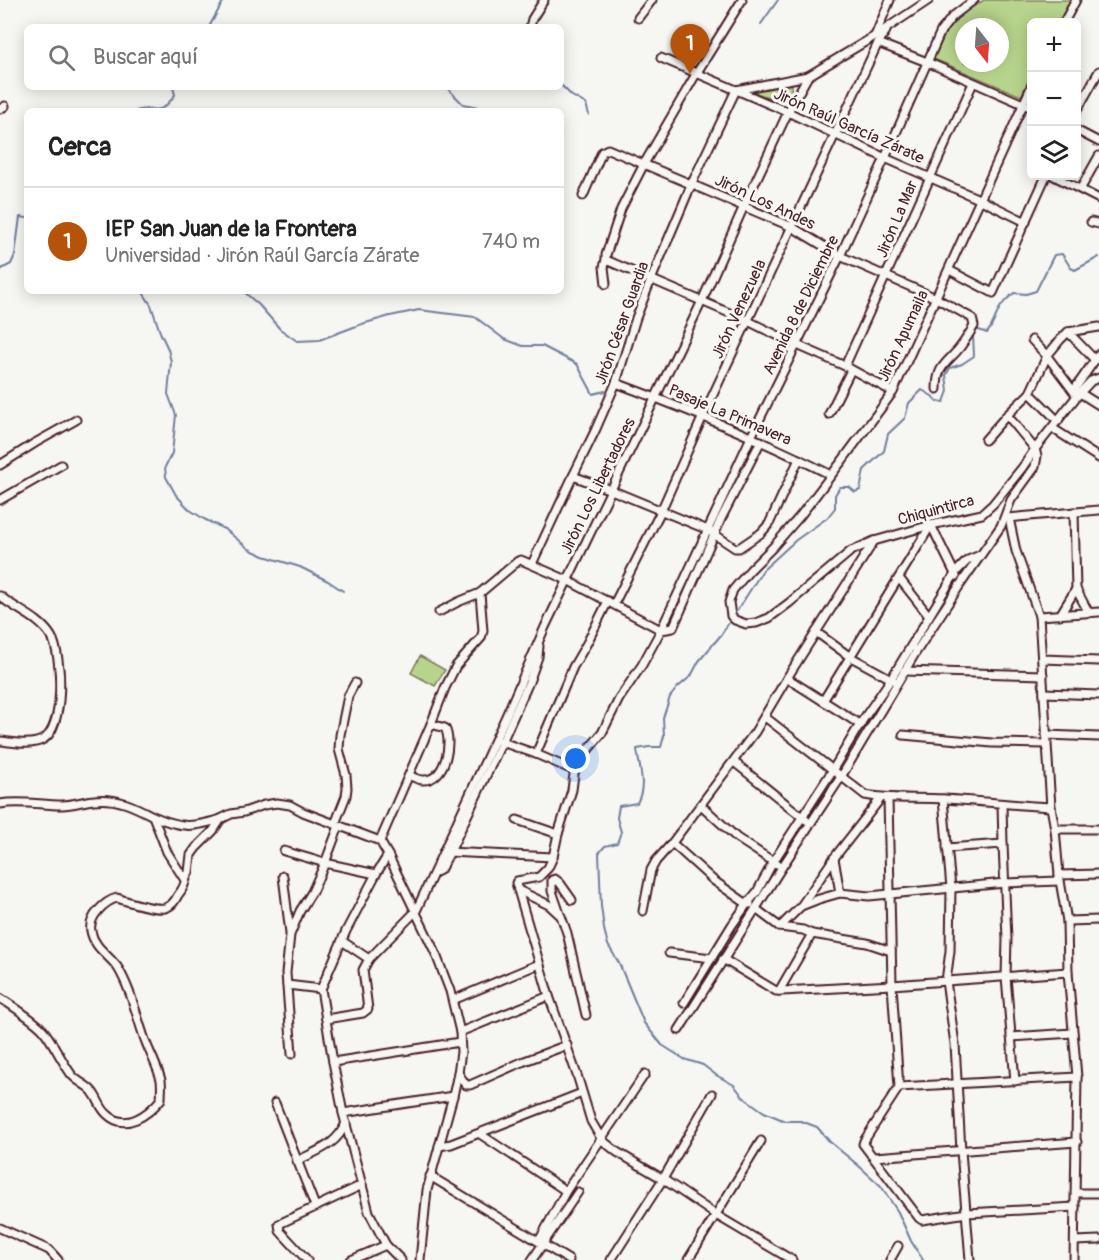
<!DOCTYPE html>
<html lang="es">
<meta charset="utf-8">
<style>
:root{--surface:#fff;--page:#f6f6f6;--text:#222;--muted:#767676;--line:#e0e0e0;--accent:#b45309}
body{margin:0;font-family:Pangolin,sans-serif;background:var(--page);color:var(--text)}
.controls{position:absolute;right:18px;top:18px;display:grid;overflow:hidden;border-radius:9px;box-shadow:0 3px 15px #0003}
.controls button{width:54px;height:54px;display:grid;place-items:center;padding:0;border:0;border-bottom:2px solid var(--line);background:var(--surface);color:var(--text);font:30px sans-serif}
.compass{position:absolute;left:955px;top:18px;width:54px;height:54px;border-radius:50%;background:var(--surface);box-shadow:0 3px 15px #0003;rotate:163deg}
.you{position:absolute;left:576px;top:759px;width:21px;height:21px;margin:-15px;border:4px solid #fff;border-radius:50%;background:#1a73e8;box-shadow:0 0 0 9px #1a73e833}
.badge{display:grid;place-items:center;width:39px;height:39px;border-radius:50%;background:var(--accent);color:#fff;font-size:20px;font-weight:700}
.pin{position:absolute;translate:-50% -50px;filter:drop-shadow(0 2px 3px #0008)}
.pin::after{content:'';position:absolute;top:32px;width:21px;height:18px;background:inherit;clip-path:polygon(0 0,100% 0,50% 100%)}
.list{margin:0;padding:0;list-style:none}
h2{display:flex;justify-content:space-between;align-items:center;height:78px;margin:0;padding:0 24px;font-size:26px}
h2 small{font-size:20px;font-weight:400;color:var(--muted)}
.list li{display:grid;grid-template-columns:39px 1fr auto;gap:18px;align-items:center;box-sizing:border-box;height:108px;padding:0 24px;border-top:2px solid var(--line)}
.list b{display:block;font-size:22px;white-space:nowrap}
.list p{margin:0;font-size:20px;white-space:nowrap;color:var(--muted)}
.list em{font-size:20px;font-style:normal;color:var(--muted)}
.icon{flex:none;width:33px;height:33px;fill:none;stroke:currentColor;stroke-width:2;stroke-linecap:round;stroke-linejoin:round}
.map{position:relative;flex:none;width:1099px;height:1260px;overflow:hidden}
.search{position:absolute;background:var(--surface);box-shadow:0 3px 15px #0003;left:24px;top:24px;width:540px;height:66px;display:flex;align-items:center;gap:15px;box-sizing:border-box;padding:0 21px;border-radius:9px;color:var(--muted);font-size:22px}
.panel{position:absolute;background:var(--surface);box-shadow:0 3px 15px #0003;left:24px;top:108px;width:540px;height:186px;border-radius:9px}
.map>svg:first-child{display:block}
.green{fill:#b7d48c;stroke:#807a5c;stroke-width:1.5;fill-rule:evenodd}
.lines{fill:none;stroke-linecap:round;stroke-linejoin:round}
.stream{stroke:#707f9c;stroke-width:2}
.minor-casing{stroke:#4a1f2b;stroke-width:11}
.minor{stroke:#f6f6f2;stroke-width:7}
.labels{text-anchor:middle;dominant-baseline:central;stroke-width:6;stroke-linejoin:round;paint-order:stroke}
.street-label{font-size:16px;fill:#4a1f2b;stroke:#f6f6f2}
</style>
<div class="map">
<svg width="1099" height="1260" viewBox="0 0 1099 1260">
<rect width="100%" height="100%" fill="#f6f6f2"/>
<filter id="ink" filterUnits="userSpaceOnUse"><feTurbulence type="fractalNoise" baseFrequency=".0167" numOctaves="2"/><feDisplacementMap in="SourceGraphic" scale="12" xChannelSelector="R" yChannelSelector="G"/><feConvolveMatrix kernelMatrix="1 2 1 2 8 2 1 2 1" color-interpolation-filters="sRGB"/></filter>
<g filter="url(#ink)">
<g class="green">
<path d="M984 0H1070L1059 22H1032L1031 75 1021 96 934 59 947 29 962 13ZM964 27H1000V63H964Z"/>
<path d="M792 82V87L786 101 782 102 756 93V89Z"/>
<path d="M420 656 445 670 435 686 411 673Z"/>
</g>
<g class="lines">
<g class="stream">
<path d="M761 24 778 0"/>
<path d="M209 27 224 0"/>
<path d="M561 85 572 96 586 104 589 115"/>
<path d="M446 87 463 104 474 106 486 111"/>
<path d="M136 111C145 107 152 111 160 109 166 108 171 100 175 95L173 87"/>
<path d="M0 270 11 264 15 255 20 217 27 218"/>
<path d="M142 291 151 305 160 332 168 349 171 362 168 394 176 415 172 453 165 467 166 477 176 495 190 510 204 519 226 530 249 549 264 556 300 567 328 581 343 591"/>
<path d="M243 291 259 305 280 329 297 341 319 340 362 324 390 316 419 310 475 317 504 339 523 346H542L577 364 593 394 605 391"/>
<path d="M737 611 763 570 796 540 827 518 835 508V495L840 487H849L855 492 860 490 864 470 884 451 888 434 905 418 909 403 922 390 932 396 937 401 944 402 948 391 946 375 950 368 962 364 974 356 973 335 976 329 987 333C993 326 993 322 997 314 1000 305 1007 299 1014 293L1026 294 1036 291 1054 255 1062 254 1071 268 1075 270 1099 257"/>
<path d="M730 621 721 635 699 661 691 676 677 688 670 697 663 718 664 736 661 747H649L637 749C639 768 647 785 637 803L619 806 617 818 621 832 617 843 605 846 599 853 601 906 604 929 608 945 619 963 644 1023 662 1045 684 1059 703 1065 716 1075 734 1085 743 1097 764 1112 785 1121H801L817 1127 830 1142 859 1166 881 1186 898 1212 911 1241 923 1260"/>
</g>
<defs>
<g id="minor">
<path d="M742 0 696 74 644 164 621 209 606 255V260L748 321 797 345 845 366 893 392"/>
<path d="M638 18 652 0"/>
<path d="M1064 22 1076 0"/>
<path d="M530 27 532 19 544 0"/>
<path d="M875 36 890 0"/>
<path d="M878 43 927 62 1032 108"/>
<path d="M661 58 788 112 885 158 979 199 1026 222"/>
<path d="M1032 85 893 392 842 461 800 516 773 547 750 570 733 590 729 602 731 616 735 620 746 624 756 623 769 618 789 603 851 551 874 541 931 525 982 514 993 504 1022 468 1035 449 1077 396 1091 381 1099 378"/>
<path d="M0 109 5 106"/>
<path d="M1076 112 1099 71"/>
<path d="M1076 130 1099 142"/>
<path d="M1054 176 1099 199"/>
<path d="M1081 188 1099 156"/>
<path d="M583 196 602 152 608 149 792 227 840 256 936 298 972 318 974 326C969 334 964 343 957 351 944 365 937 368 937 389"/>
<path d="M1091 222 1099 224"/>
<path d="M949 270 993 293 1046 176"/>
<path d="M606 284 604 267 606 260"/>
<path d="M1068 332 1095 360"/>
<path d="M1032 340 1047 356 1077 396"/>
<path d="M845 366 973 83"/>
<path d="M616 383C689 410 761 439 831 475"/>
<path d="M1074 390 1099 354"/>
<path d="M1030 393 1058 421"/>
<path d="M1080 393 1099 405"/>
<path d="M829 414 851 370"/>
<path d="M1052 428 1099 458"/>
<path d="M985 440 1007 415 1030 393 1047 356 1060 340 1068 332 1099 327"/>
<path d="M0 465 35 443 76 420"/>
<path d="M573 476 611 490 708 530 735 548H739L761 533 769 524 799 459"/>
<path d="M0 500 61 465"/>
<path d="M1074 512 1076 589 1089 613"/>
<path d="M1007 518 1099 510"/>
<path d="M1009 518 1016 551 1039 616 1051 807 1055 829 1059 875 1067 921 1068 972 1077 1077 1074 1260"/>
<path d="M931 525 956 576"/>
<path d="M532 564 573 476 595 431 616 383 636 318 651 280 692 183 736 90 808 76 875 36 929 0"/>
<path d="M899 578 929 616"/>
<path d="M0 596C16 610 39 617 51 636 63 655 65 730 42 740 29 746 13 742 0 741"/>
<path d="M614 604 661 511 703 416 878 43 886 31"/>
<path d="M439 612 458 602 480 593 518 561 521 560 567 580 661 630 673 628 721 519 761 441"/>
<path d="M1060 615 1076 589"/>
<path d="M1039 616 1099 612"/>
<path d="M816 632 849 656 895 681"/>
<path d="M912 647 911 646 956 572 968 560 980 555"/>
<path d="M1042 659 1099 661"/>
<path d="M904 671 1043 675"/>
<path d="M787 678 861 725"/>
<path d="M1044 693 1099 695"/>
<path d="M823 701 931 525"/>
<path d="M765 717 865 795C891 800 918 797 944 799 980 801 1015 805 1051 807"/>
<path d="M903 735 992 743 1046 744"/>
<path d="M1046 735 1099 737"/>
<path d="M499 741 536 754 575 771"/>
<path d="M536 754 573 667 587 643 608 601"/>
<path d="M734 762 806 820"/>
<path d="M409 775C413 777 418 780 423 780 445 781 453 743 445 728L431 724"/>
<path d="M888 798 892 985 899 1087 864 1141 863 1144 919 1218 922 1220 967 1213 1075 1207"/>
<path d="M943 799 951 888 950 951 946 981 955 1044 961 1151 970 1260"/>
<path d="M0 804C20 800 41 805 62 805 73 805 83 801 94 800 116 797 134 806 153 816L167 852 183 877 186 878 189 872 191 855 196 848 213 831 221 819 231 814 244 812 264 805 277 803 290 805 303 812 380 841 388 855 435 952 450 991 460 1032 461 1052 458 1073 453 1096 427 1190 420 1260"/>
<path d="M1002 804 1003 844 1007 939 1006 977 1015 1081"/>
<path d="M701 805 737 838 777 864"/>
<path d="M153 816C181 828 192 828 221 819"/>
<path d="M517 820 558 834"/>
<path d="M335 824 346 796 347 788 346 775 339 749 340 735 348 696 355 683"/>
<path d="M1055 829H1099"/>
<path d="M380 841 431 724 445 688 456 666 481 638 483 631 480 593"/>
<path d="M672 843 713 880 747 904 757 892 773 862 832 771 860 724 891 679 911 646"/>
<path d="M947 848 1003 844"/>
<path d="M284 851 325 863 339 826"/>
<path d="M447 852 553 857"/>
<path d="M388 855 376 874 346 931 321 989 333 1062 343 1113 369 1212 386 1245 401 1260"/>
<path d="M834 858 840 893"/>
<path d="M434 873 440 870 450 852 502 742 529 682 538 657 539 646"/>
<path d="M1059 875 1099 874"/>
<path d="M283 876 290 933"/>
<path d="M518 890 549 905 561 916 567 933 586 1015"/>
<path d="M801 906 819 899 840 893 869 896 1005 883 1060 881"/>
<path d="M756 909 780 927 803 930 812 934 779 991"/>
<path d="M643 911 651 870 656 861 672 843 755 732 787 678 874 541"/>
<path d="M560 914 552 891V880L555 879 560 883 572 900"/>
<path d="M1067 921 1099 920"/>
<path d="M780 927 801 906 834 858 881 798"/>
<path d="M812 934 867 943 891 951"/>
<path d="M342 941 369 959 416 911 506 716 545 627 702 301 744 206 788 112 808 76"/>
<path d="M669 953 712 958"/>
<path d="M723 959 776 991H782L892 985 1068 972"/>
<path d="M287 985 321 989"/>
<path d="M0 998C10 1004 38 1023 44 1031 54 1044 61 1060 71 1074 77 1082 86 1084 92 1091 98 1098 100 1108 107 1114 125 1132 148 1115 161 1099 161 1093 162 1087 161 1080 157 1065 149 1052 144 1037 136 1014 131 990 118 968 110 956 94 948 91 931 88 917 105 901 117 898 129 902 153 910 165 908 172 906 175 901 178 895 183 889 185 885 186 878"/>
<path d="M453 1000 539 964"/>
<path d="M684 1003 732 925 747 904H750"/>
<path d="M326 1019 363 1013 368 1009 363 970 369 959"/>
<path d="M679 1030 782 867 841 777 916 652 960 585 1001 526 1011 500 1035 467 1037 456 1035 449 1007 415"/>
<path d="M460 1032 549 996"/>
<path d="M1011 1037 1073 1033"/>
<path d="M292 1054 286 973 290 935 300 911 312 892 325 863 376 874"/>
<path d="M333 1062 460 1042"/>
<path d="M458 1073 466 1085H470L522 1062 567 1045"/>
<path d="M899 1087 1077 1077"/>
<path d="M275 1103 315 1206"/>
<path d="M343 1113 453 1096"/>
<path d="M480 1134 566 1191"/>
<path d="M439 1146 451 1144 582 1093"/>
<path d="M874 1157 1077 1142"/>
<path d="M297 1161C318 1150 336 1146 346 1123"/>
<path d="M430 1176 569 1260"/>
<path d="M1076 1193H1099"/>
<path d="M0 1228 49 1250 58 1260"/>
<path d="M539 1241 566 1191 645 1074"/>
<path d="M1075 1241 1099 1240"/>
<path d="M307 1260 280 1231 279 1224 362 1185"/>
<path d="M351 1260 386 1245"/>
<path d="M532 1260 578 1192"/>
<path d="M611 1260 663 1179 712 1094"/>
<path d="M688 1260 761 1141"/>
<path d="M792 1260 716 1215 663 1179 617 1152 602 1140 591 1121 578 1078 549 996 516 883 517 881 539 877 548 868 553 857 558 834 572 790 575 766 602 733 619 699 642 665 661 630 751 437 840 256 885 158 941 31 953 16 974 0"/>
<path d="M890 1260 898 1246"/>
</g>
</defs>
<use href="#minor" class="minor-casing"/>
<use href="#minor" class="minor"/>
</g>
</g>
<g class="labels">
<g class="street-label">
<text transform="translate(849 126) rotate(24)">Jirón Raúl García Zárate</text>
<text transform="translate(765 202) rotate(25)">Jirón Los Andes</text>
<text transform="translate(897 219) rotate(-67)">Jirón La Mar</text>
<text transform="translate(801 305) rotate(-64)">Avenida 8 de Diciembre</text>
<text transform="translate(739 309) rotate(-65)">Jirón Venezuela</text>
<text transform="translate(622 323) rotate(-70)">Jirón César Guardia</text>
<text transform="translate(903 336) rotate(-65)">Jirón Apumaila</text>
<text transform="translate(730 415) rotate(23)">Pasaje La Primavera</text>
<text transform="translate(598 486) rotate(-64)">Jirón Los Libertadores</text>
<text transform="translate(936 510) rotate(-15)">Chiquintirca</text>
</g>
</g>
</svg>
<div class="controls">
<button>+</button>
<button>−</button>
<button><svg class="icon" aria-label="layers" viewBox="0 0 24 24"><path d="M12 4l9 5-9 5-9-5zM3 14l9 5 9-5"/></svg></button>
</div>
<svg class="compass" viewBox="-18 -18 36 36"><path d="M0-13l5 13h-10z" fill="#e53935"/><path d="M0 13l5-13h-10z" fill="#767676"/></svg>
<div class="you"></div>
<div class="pin badge" style="left:690px;top:74px">1</div>
<div class="search"><svg class="icon" aria-label="search" viewBox="0 0 24 24"><circle cx="10" cy="10" r="6"/><path d="M15 15l6 6"/></svg>Buscar aquí</div>
<section class="panel">
<h2>Cerca<small></small></h2>
<ul class="list">
<li><span class="badge">1</span><div><b>IEP San Juan de la Frontera</b><p>Universidad · Jirón Raúl García Zárate</p></div><em>740 m</em></li>
</ul>
</section>
</div>
